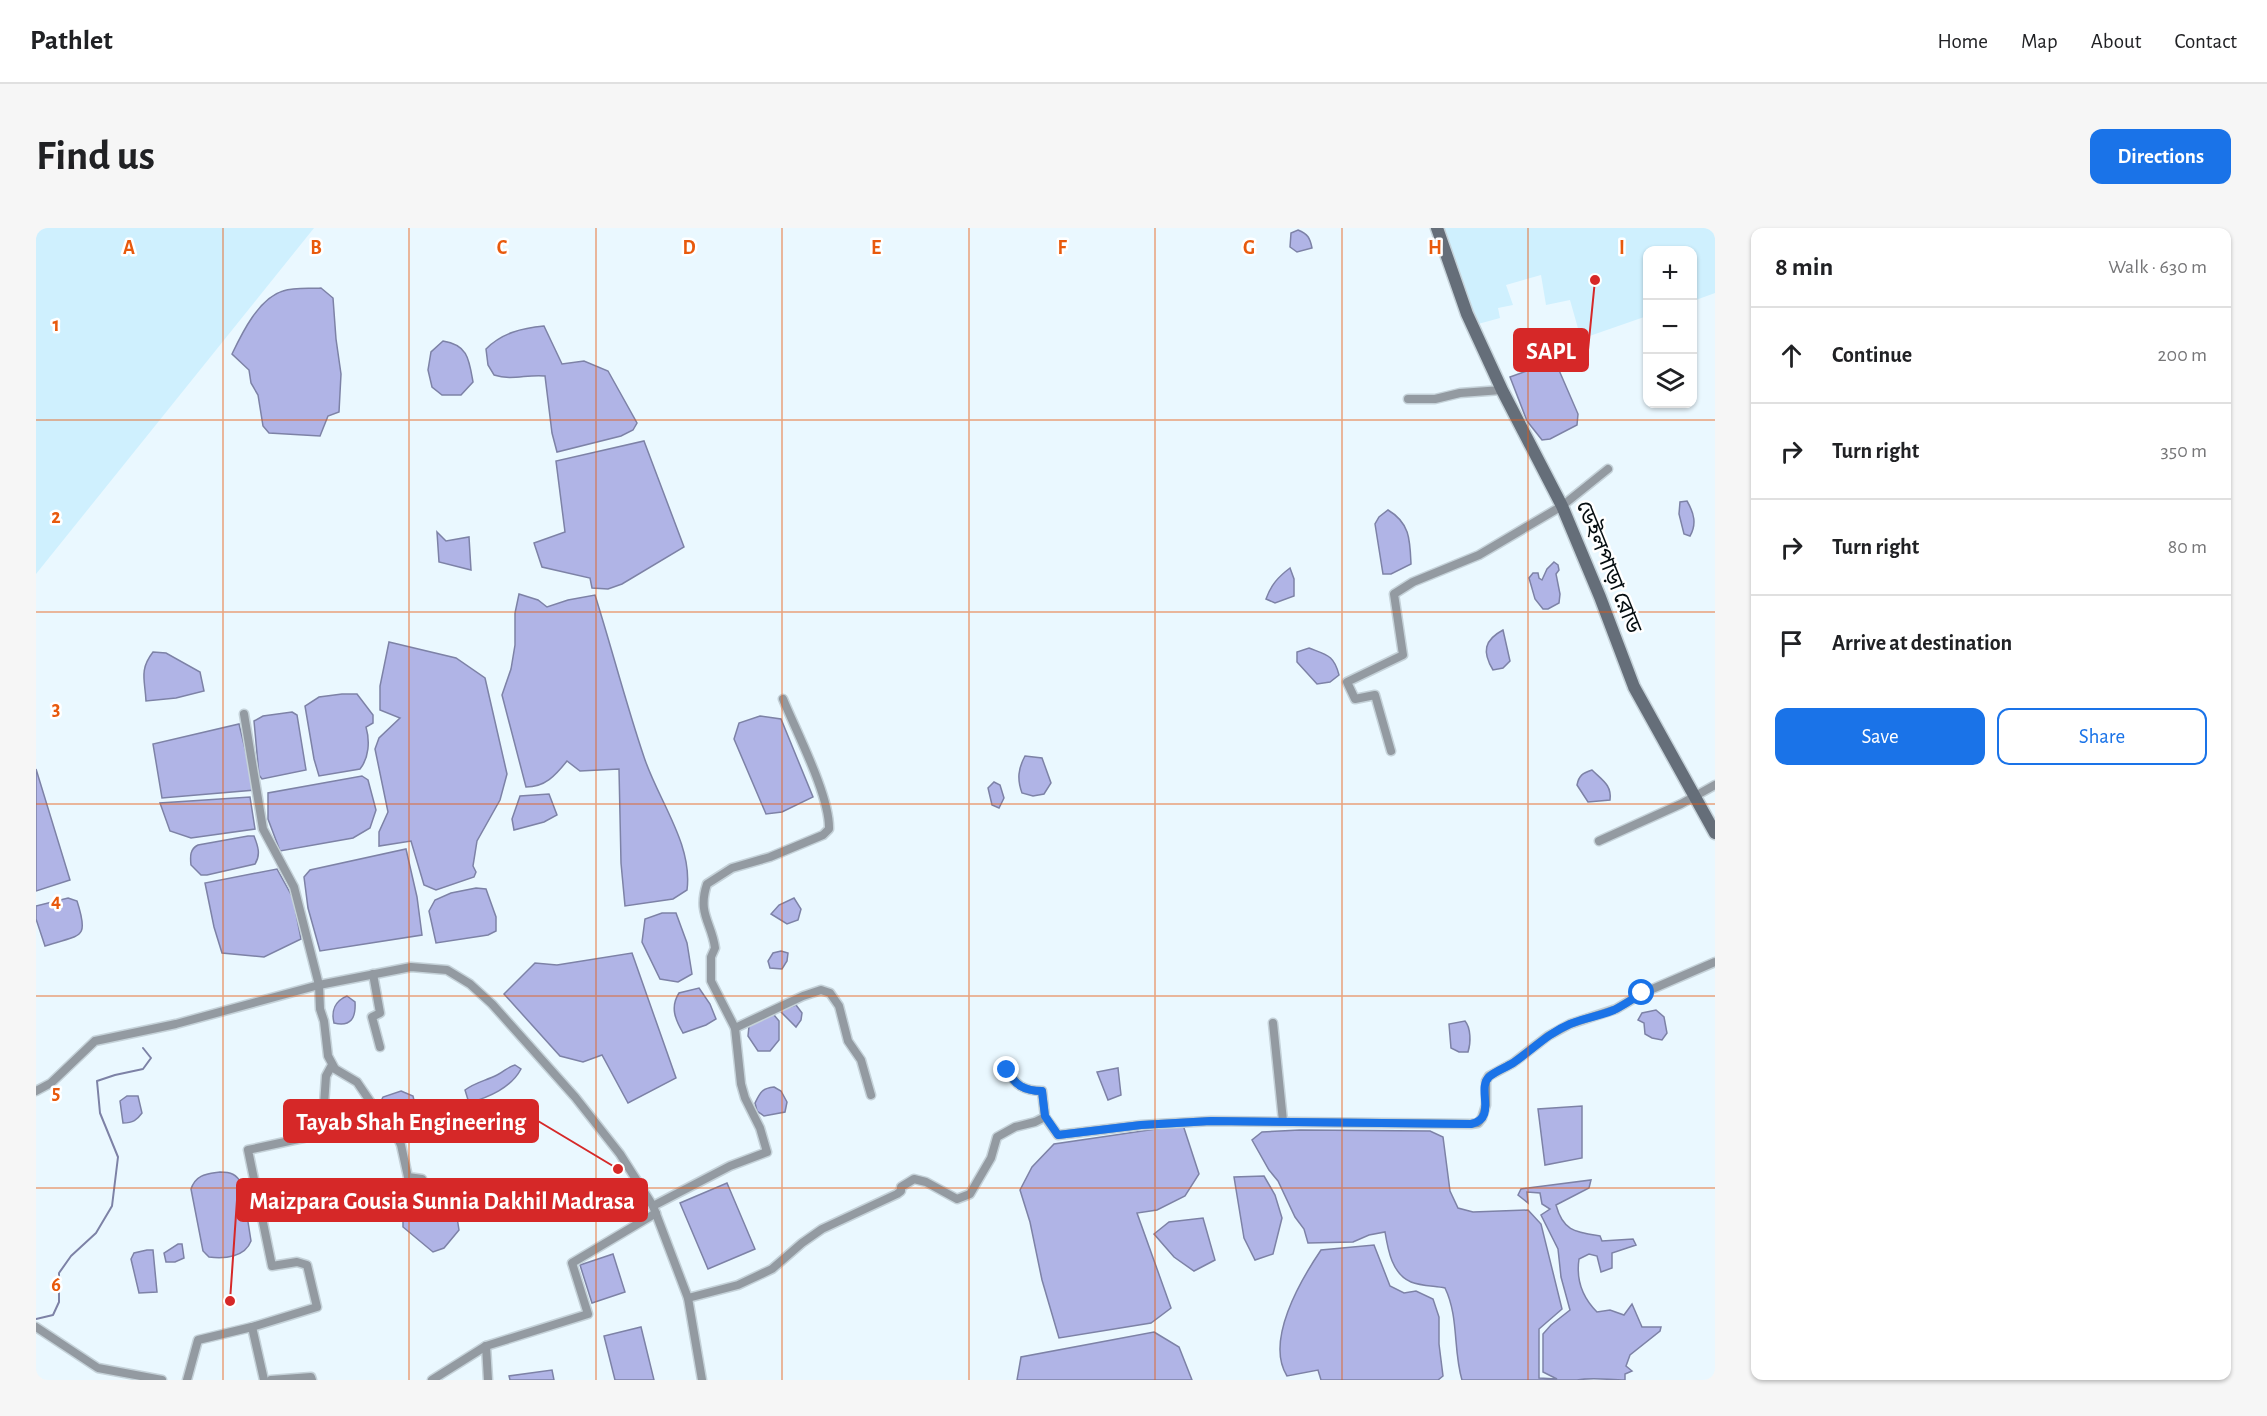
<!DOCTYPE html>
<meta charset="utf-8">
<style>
:root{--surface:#fff;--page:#f6f6f6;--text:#202124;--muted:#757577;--line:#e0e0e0;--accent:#1a73e8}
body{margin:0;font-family:"Alegreya Sans","Noto Sans Bengali",sans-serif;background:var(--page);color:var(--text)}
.controls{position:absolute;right:18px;top:18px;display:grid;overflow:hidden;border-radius:12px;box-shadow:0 2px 4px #0004}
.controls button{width:54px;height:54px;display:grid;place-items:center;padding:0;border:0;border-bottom:2px solid var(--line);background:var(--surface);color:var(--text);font:30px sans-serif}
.stop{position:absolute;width:18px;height:18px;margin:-14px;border:4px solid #1a73e8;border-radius:50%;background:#fff}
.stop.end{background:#1a73e8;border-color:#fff;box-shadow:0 2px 6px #0008}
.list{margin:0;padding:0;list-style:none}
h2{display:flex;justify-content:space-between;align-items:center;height:78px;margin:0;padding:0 24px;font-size:26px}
h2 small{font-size:20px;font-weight:400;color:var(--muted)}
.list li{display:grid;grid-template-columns:39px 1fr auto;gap:18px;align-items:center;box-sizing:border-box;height:96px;padding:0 24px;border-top:2px solid var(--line)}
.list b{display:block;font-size:22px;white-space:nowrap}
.list em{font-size:20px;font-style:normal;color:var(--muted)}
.actions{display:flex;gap:12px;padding:18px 24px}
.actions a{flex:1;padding:14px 0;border:2px solid var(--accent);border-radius:12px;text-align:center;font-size:21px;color:var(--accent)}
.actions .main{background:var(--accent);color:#fff}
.icon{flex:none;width:33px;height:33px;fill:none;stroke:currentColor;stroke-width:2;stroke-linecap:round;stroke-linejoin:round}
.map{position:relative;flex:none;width:1679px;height:1152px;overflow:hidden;border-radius:12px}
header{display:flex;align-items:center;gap:36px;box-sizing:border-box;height:84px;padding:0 30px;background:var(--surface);border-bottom:2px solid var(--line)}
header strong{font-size:28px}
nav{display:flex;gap:33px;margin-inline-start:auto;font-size:21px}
.intro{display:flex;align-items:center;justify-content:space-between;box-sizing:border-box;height:144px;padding:0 36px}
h1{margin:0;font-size:42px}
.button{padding:15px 27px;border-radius:12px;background:var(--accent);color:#fff;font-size:21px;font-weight:700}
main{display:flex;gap:36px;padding:0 36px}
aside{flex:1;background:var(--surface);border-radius:12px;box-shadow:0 2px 4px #0004}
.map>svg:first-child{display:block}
.built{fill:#cff0fe}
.water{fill:#b0b4e6;stroke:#7d82a6;stroke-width:1.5}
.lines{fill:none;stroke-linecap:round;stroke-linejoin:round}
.stream{stroke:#7d82a6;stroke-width:2}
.street-casing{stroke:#c5d2d9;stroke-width:11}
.secondary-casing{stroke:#c5d2d9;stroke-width:15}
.street{stroke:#939aa1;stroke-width:8}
.secondary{stroke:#656e79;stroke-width:12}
.route{stroke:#1a73e8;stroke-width:8}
.grid{fill:none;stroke:#e8590c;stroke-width:1.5;stroke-opacity:0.55}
.labels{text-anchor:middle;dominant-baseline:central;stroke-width:5;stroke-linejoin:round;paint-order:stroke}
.street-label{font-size:22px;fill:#050d10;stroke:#fff}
.grid-label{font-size:20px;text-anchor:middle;font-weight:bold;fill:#e8590c;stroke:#fff;stroke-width:5;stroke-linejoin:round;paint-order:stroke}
.leader{fill:none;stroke:#d62828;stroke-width:2}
.callout-dot{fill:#d62828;stroke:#fff;stroke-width:2}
.callout{fill:#d62828;stroke:#d62828;stroke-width:2}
.callout-label{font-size:24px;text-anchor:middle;font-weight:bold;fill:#fff}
</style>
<header>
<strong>Pathlet</strong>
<nav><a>Home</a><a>Map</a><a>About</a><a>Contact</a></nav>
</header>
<div class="intro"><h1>Find us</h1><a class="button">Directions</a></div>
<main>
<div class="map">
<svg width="1679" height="1152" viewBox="0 0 1679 1152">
<rect width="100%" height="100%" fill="#eaf8ff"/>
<g class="built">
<path d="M0 0H278L0 346Z"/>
<path d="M1407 0H1679V65L1657 73 1656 22H1612L1611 88 1545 111 1534 72 1510 77 1505 47 1470 57 1477 77 1462 80 1464 90 1442 96Z"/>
</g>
<g class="water">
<path d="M1262 2C1272 6 1274 10 1276 20L1261 24 1254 19 1255 5Z"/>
<path d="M285 60 297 70 300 111 305 146 303 184 292 188 284 208 233 205 227 198 222 167 215 155 213 142 196 126C206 105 223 70 247 63 259 59 273 61 285 60Z"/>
<path d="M508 98 526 136 548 133 572 143 601 195 597 202 585 208 521 224 516 205 509 148C491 146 476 153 458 147L452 137 450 121C466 105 486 100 508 98Z"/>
<path d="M407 113C432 117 433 131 437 154L425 167H406L396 159 392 142 395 124Z"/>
<path d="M1519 133 1542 186 1541 197 1514 211 1506 212 1491 193 1474 149Z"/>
<path d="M608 213 648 319 586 356 572 361 556 360 554 350 506 339 498 315 529 304 520 233Z"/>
<path d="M1651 273C1658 285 1661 296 1654 308L1648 306 1643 286 1644 274Z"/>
<path d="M1352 282C1374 295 1374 312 1375 336L1355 346H1347L1339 296 1343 289Z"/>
<path d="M401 304 410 313 433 309 435 342 403 334Z"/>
<path d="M1518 334 1522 337 1523 342 1520 346 1524 366 1523 375 1512 381H1507L1499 371 1493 350 1497 345H1502L1503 350 1506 352 1511 341Z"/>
<path d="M1254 340 1258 351V368L1239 375 1230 371C1235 357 1242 349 1254 340Z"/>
<path d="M483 366 502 372 511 379 532 372 559 367C576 421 590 476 608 529 622 572 657 616 651 662L637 671 589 678 585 635 583 541 544 543 531 533C519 548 509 559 490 559L466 467 475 441 479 417V385Z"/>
<path d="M1467 402 1474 433 1467 440 1457 442C1446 424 1448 412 1467 402Z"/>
<path d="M353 414 420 430 449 450 471 546 464 572 441 613 437 638 440 644 438 649 400 662 388 657 375 613 343 618V604L352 584 339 521 343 510 364 490 344 482V458Z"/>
<path d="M1273 420C1291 427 1298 427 1303 447L1294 454 1281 456 1261 434V424Z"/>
<path d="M117 424 130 425 164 444 168 463 140 470 110 473C109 452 103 442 117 424Z"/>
<path d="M306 466H321L337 487V495L330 499C334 513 333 530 324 541L283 548 278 531 269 478 283 469Z"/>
<path d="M256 484 261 487 270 542 226 551 223 547 218 493 227 488Z"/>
<path d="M724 488 745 491 777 569 746 584 730 586 698 511 703 495Z"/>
<path d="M203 496 219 562 126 570 117 516Z"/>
<path d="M989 528 1006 530 1015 555 1008 566 997 568 986 565C981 551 982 541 989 528Z"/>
<path d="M0 541 34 652 0 663Z"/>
<path d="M1556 542C1566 552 1576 557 1574 572L1552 574 1541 557C1543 547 1547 545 1556 542Z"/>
<path d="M326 548 332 552 340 582 334 600 317 610 244 623 232 591V565Z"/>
<path d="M958 554 964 557 968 570 963 580 956 577 952 560Z"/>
<path d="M513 566 521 587 508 594 478 602 476 591 484 568Z"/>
<path d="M214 569 219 601 155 610 134 603 124 575Z"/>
<path d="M212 608H218C222 618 225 627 219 636L171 647H165L155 637C154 628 154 621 162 617Z"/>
<path d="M370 621 381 669 386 707 284 723 272 680 268 649 274 642Z"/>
<path d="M241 641 257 670 265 711 228 729 186 725 178 699 169 655Z"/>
<path d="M440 660 450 661 460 689V703L452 707 400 715 393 683 399 672 415 665Z"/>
<path d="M32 670 41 673C54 713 44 706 9 718L0 691V678Z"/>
<path d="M758 670 765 681 762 692 751 696 735 686 743 677Z"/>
<path d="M626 685H640L651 715 656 746 642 754 624 751 606 714 609 691Z"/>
<path d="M745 723 752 725 751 733 746 741 734 740 732 733 737 725Z"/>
<path d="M596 725 640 850 592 875 566 827 547 834 524 828 468 766 499 735 521 737Z"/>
<path d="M663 760 674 776 680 791 670 797 647 805C639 791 634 779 643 765Z"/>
<path d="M311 768 319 774C320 790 315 799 298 795 295 783 299 773 311 768Z"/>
<path d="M760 777 766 785 765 792 760 799 745 784 748 781Z"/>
<path d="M1620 782 1628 789 1631 805 1626 812 1616 810 1609 806 1608 795 1602 792 1606 785Z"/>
<path d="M733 786 738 787 743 793V812L734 823H722L712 808 713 798Z"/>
<path d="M1429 793C1435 800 1435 815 1432 824H1423L1415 820 1413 796Z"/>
<path d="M479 837 485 841C475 860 453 869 433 875L429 862C440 854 449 853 461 847 468 844 471 839 479 837Z"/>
<path d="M1082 840 1085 867 1072 872 1061 844Z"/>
<path d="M738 859 745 863 751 874 749 884 728 888 721 883 719 875C724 865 726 860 738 859Z"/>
<path d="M365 863 377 868 381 885 376 888 348 883 344 875 347 869Z"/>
<path d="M91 868H102L106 885C101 892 97 895 87 895L84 873Z"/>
<path d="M1546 878V930L1509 937 1502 881Z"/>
<path d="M1147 897 1163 946 1149 968 1121 982 1101 985 1135 1080 1115 1095 1023 1110 1006 1052 994 994 984 962 996 939 1018 916Z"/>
<path d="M1264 902 1394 903 1407 909 1414 963 1422 980 1437 984 1492 982 1505 996 1526 1081 1503 1101V1150L1521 1151 1507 1144V1106L1515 1097 1534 1082 1525 1049 1522 1021 1505 987 1514 981 1506 976 1504 965 1491 964 1492 975 1482 967 1485 961 1555 952 1553 960 1520 977C1527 1003 1539 1004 1564 1008L1566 1013 1597 1011 1600 1017 1576 1025V1040L1565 1044 1561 1028 1553 1026 1543 1031C1540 1051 1546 1069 1561 1084L1574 1082 1588 1087 1596 1076 1606 1099H1625L1624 1103 1594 1127 1590 1138 1596 1143 1589 1146V1152C1572 1152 1558 1149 1541 1152H1426C1417 1122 1423 1089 1409 1060 1399 1058 1385 1058 1375 1054 1356 1046 1352 1022 1349 1004L1333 1007 1317 1014 1272 1015 1268 1001 1259 989 1242 953 1233 942 1216 912 1226 904Z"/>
<path d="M184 944C195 944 200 946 206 956L215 1013C209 1029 189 1031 173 1029L167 1023 155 961C160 946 171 946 184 944Z"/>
<path d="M1228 948 1239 967 1246 990 1237 1026 1219 1032 1208 1010 1198 949Z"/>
<path d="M691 955 719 1021 672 1041 644 975Z"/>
<path d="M402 961 412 962 419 977 423 1002 408 1020 397 1024 367 999V985Z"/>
<path d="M1167 990 1179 1032 1158 1043 1138 1029 1118 1006 1133 994Z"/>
<path d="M142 1016H146L148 1030 139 1034H130L128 1025Z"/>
<path d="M1338 1017 1354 1058 1368 1065 1380 1063 1397 1071 1403 1089V1116L1407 1148 1402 1152H1285L1282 1142 1251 1148C1229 1113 1264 1053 1285 1022Z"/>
<path d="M111 1022H117L121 1064 103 1065 95 1031 98 1025Z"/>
<path d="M577 1026 589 1064 556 1075 544 1037Z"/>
<path d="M605 1099 618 1152H579L568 1108Z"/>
<path d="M1118 1104 1143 1119 1156 1152H981L985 1129Z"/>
<path d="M516 1142 518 1152H474L473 1148Z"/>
</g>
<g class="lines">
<path class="stream" d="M0 1091 17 1087 23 1074V1045L35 1028 60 1005 76 978 82 929 64 885 61 853 79 847 107 841 115 830 107 820"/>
<defs>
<g id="street">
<path d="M1372 171H1399L1424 165 1466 162"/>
<path d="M208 486 227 601 258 659 283 757 284 781 288 793 292 828 299 841 321 854 338 879 356 897 365 917 372 949 386 951"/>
<path d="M1355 523 1339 467 1319 471 1311 454 1367 427 1358 366 1377 354 1443 327 1526 278 1572 241"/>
<path d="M1563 613 1645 576 1679 557"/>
<path d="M337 746 344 785 336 789 344 819"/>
<path d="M1237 795 1247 893"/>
<path d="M699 800 767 768 785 762 794 765 803 778 812 813 825 832 835 867"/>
<path d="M971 842C979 857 988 863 1006 863L1009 889 1022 907 1105 897 1175 893 1435 896 1442 895 1446 890 1450 877V853L1453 848 1477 835 1512 808 1534 796 1580 781 1607 765 1679 734"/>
<path d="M0 863 15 855 59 813 140 796 283 757 375 739 411 742 434 756 456 776 539 869 584 926 617 978 652 1070 666 1152"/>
<path d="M617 978 694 938 731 924 724 900 709 870 705 856 699 800 675 753V729L679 720C676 695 661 686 671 656L696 640 734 629 787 607 793 601C794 568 760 503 747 471"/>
<path d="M652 1070 702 1057 736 1041 766 1015 786 1001 861 966 865 963V959L878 951 890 954 921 971 934 966 955 930 961 909 979 899 999 894 1009 889"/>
<path d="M0 1099 62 1140 126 1152"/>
<path d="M450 1118 452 1152"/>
<path d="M151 1152 162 1112 216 1099"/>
<path d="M228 1152 216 1099 281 1079 271 1037 261 1034 236 1038 212 922 286 906 290 848 296 837"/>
<path d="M235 1152 275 1149 276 1152"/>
<path d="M396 1152 450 1118 552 1086 536 1035 620 985"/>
</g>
<path id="secondary" d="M1401 0 1431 86 1466 162 1526 278 1564 369 1598 459 1679 605"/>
</defs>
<use href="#street" class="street-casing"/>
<use href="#secondary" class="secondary-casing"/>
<use href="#street" class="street"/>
<use href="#secondary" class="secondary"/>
</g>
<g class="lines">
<path class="route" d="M971 842C979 857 988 863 1006 863L1009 888 1022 907 1105 897 1175 893 1435 896C1462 890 1440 861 1453 849 1459 843 1469 840 1477 835 1496 822 1512 805 1534 796 1549 790 1564 788 1578 782 1588 777 1597 771 1606 765"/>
</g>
<path class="grid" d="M187 0V1152M373 0V1152M560 0V1152M746 0V1152M933 0V1152M1119 0V1152M1306 0V1152M1492 0V1152M0 192H1679M0 384H1679M0 576H1679M0 768H1679M0 960H1679"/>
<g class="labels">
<g class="street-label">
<text transform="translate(1573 339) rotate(68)">ডেইলপাড়া রোড</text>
</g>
</g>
<g class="grid-label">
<text x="93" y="26">A</text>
<text x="280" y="26">B</text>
<text x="466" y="26">C</text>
<text x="653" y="26">D</text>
<text x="840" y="26">E</text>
<text x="1026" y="26">F</text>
<text x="1213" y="26">G</text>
<text x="1399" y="26">H</text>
<text x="1586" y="26">I</text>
<text x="20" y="103">1</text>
<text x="20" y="295">2</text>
<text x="20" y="487">3</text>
<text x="20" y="679">4</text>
<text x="20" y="871">5</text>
<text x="20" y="1063">6</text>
</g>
<path class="leader" d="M1559 52L1552 122M582 941L502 893M194 1073L201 972"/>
<g class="callout-dot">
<circle cx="1559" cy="52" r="6"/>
<circle cx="582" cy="941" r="6"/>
<circle cx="194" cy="1073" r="6"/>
</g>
<g class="callout">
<rect x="1478" y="101" width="74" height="42" rx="6"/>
<rect x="248" y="872" width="254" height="42" rx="6"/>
<rect x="201" y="951" width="410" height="42" rx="6"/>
</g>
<g class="callout-label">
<text x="1515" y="131">SAPL</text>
<text x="375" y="902">Tayab Shah Engineering</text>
<text x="406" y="981">Maizpara Gousia Sunnia Dakhil Madrasa</text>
</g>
</svg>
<div class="controls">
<button>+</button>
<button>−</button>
<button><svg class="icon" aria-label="layers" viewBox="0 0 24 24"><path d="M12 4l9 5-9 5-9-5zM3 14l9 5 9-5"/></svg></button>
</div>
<div class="stop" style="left:1606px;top:765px"></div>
<div class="stop end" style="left:971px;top:842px"></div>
</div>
<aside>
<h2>8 min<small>Walk · 630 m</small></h2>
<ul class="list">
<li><svg class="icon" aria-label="ahead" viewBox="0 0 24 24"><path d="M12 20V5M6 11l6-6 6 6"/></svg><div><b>Continue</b></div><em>200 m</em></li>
<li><svg class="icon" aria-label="right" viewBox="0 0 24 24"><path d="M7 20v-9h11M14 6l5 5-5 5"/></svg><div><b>Turn right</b></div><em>350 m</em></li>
<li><svg class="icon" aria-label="right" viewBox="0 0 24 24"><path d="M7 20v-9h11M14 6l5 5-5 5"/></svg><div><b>Turn right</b></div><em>80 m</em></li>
<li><svg class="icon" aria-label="arrive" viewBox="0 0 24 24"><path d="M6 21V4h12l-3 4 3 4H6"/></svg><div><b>Arrive at destination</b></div></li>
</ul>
<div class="actions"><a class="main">Save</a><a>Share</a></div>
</aside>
</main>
